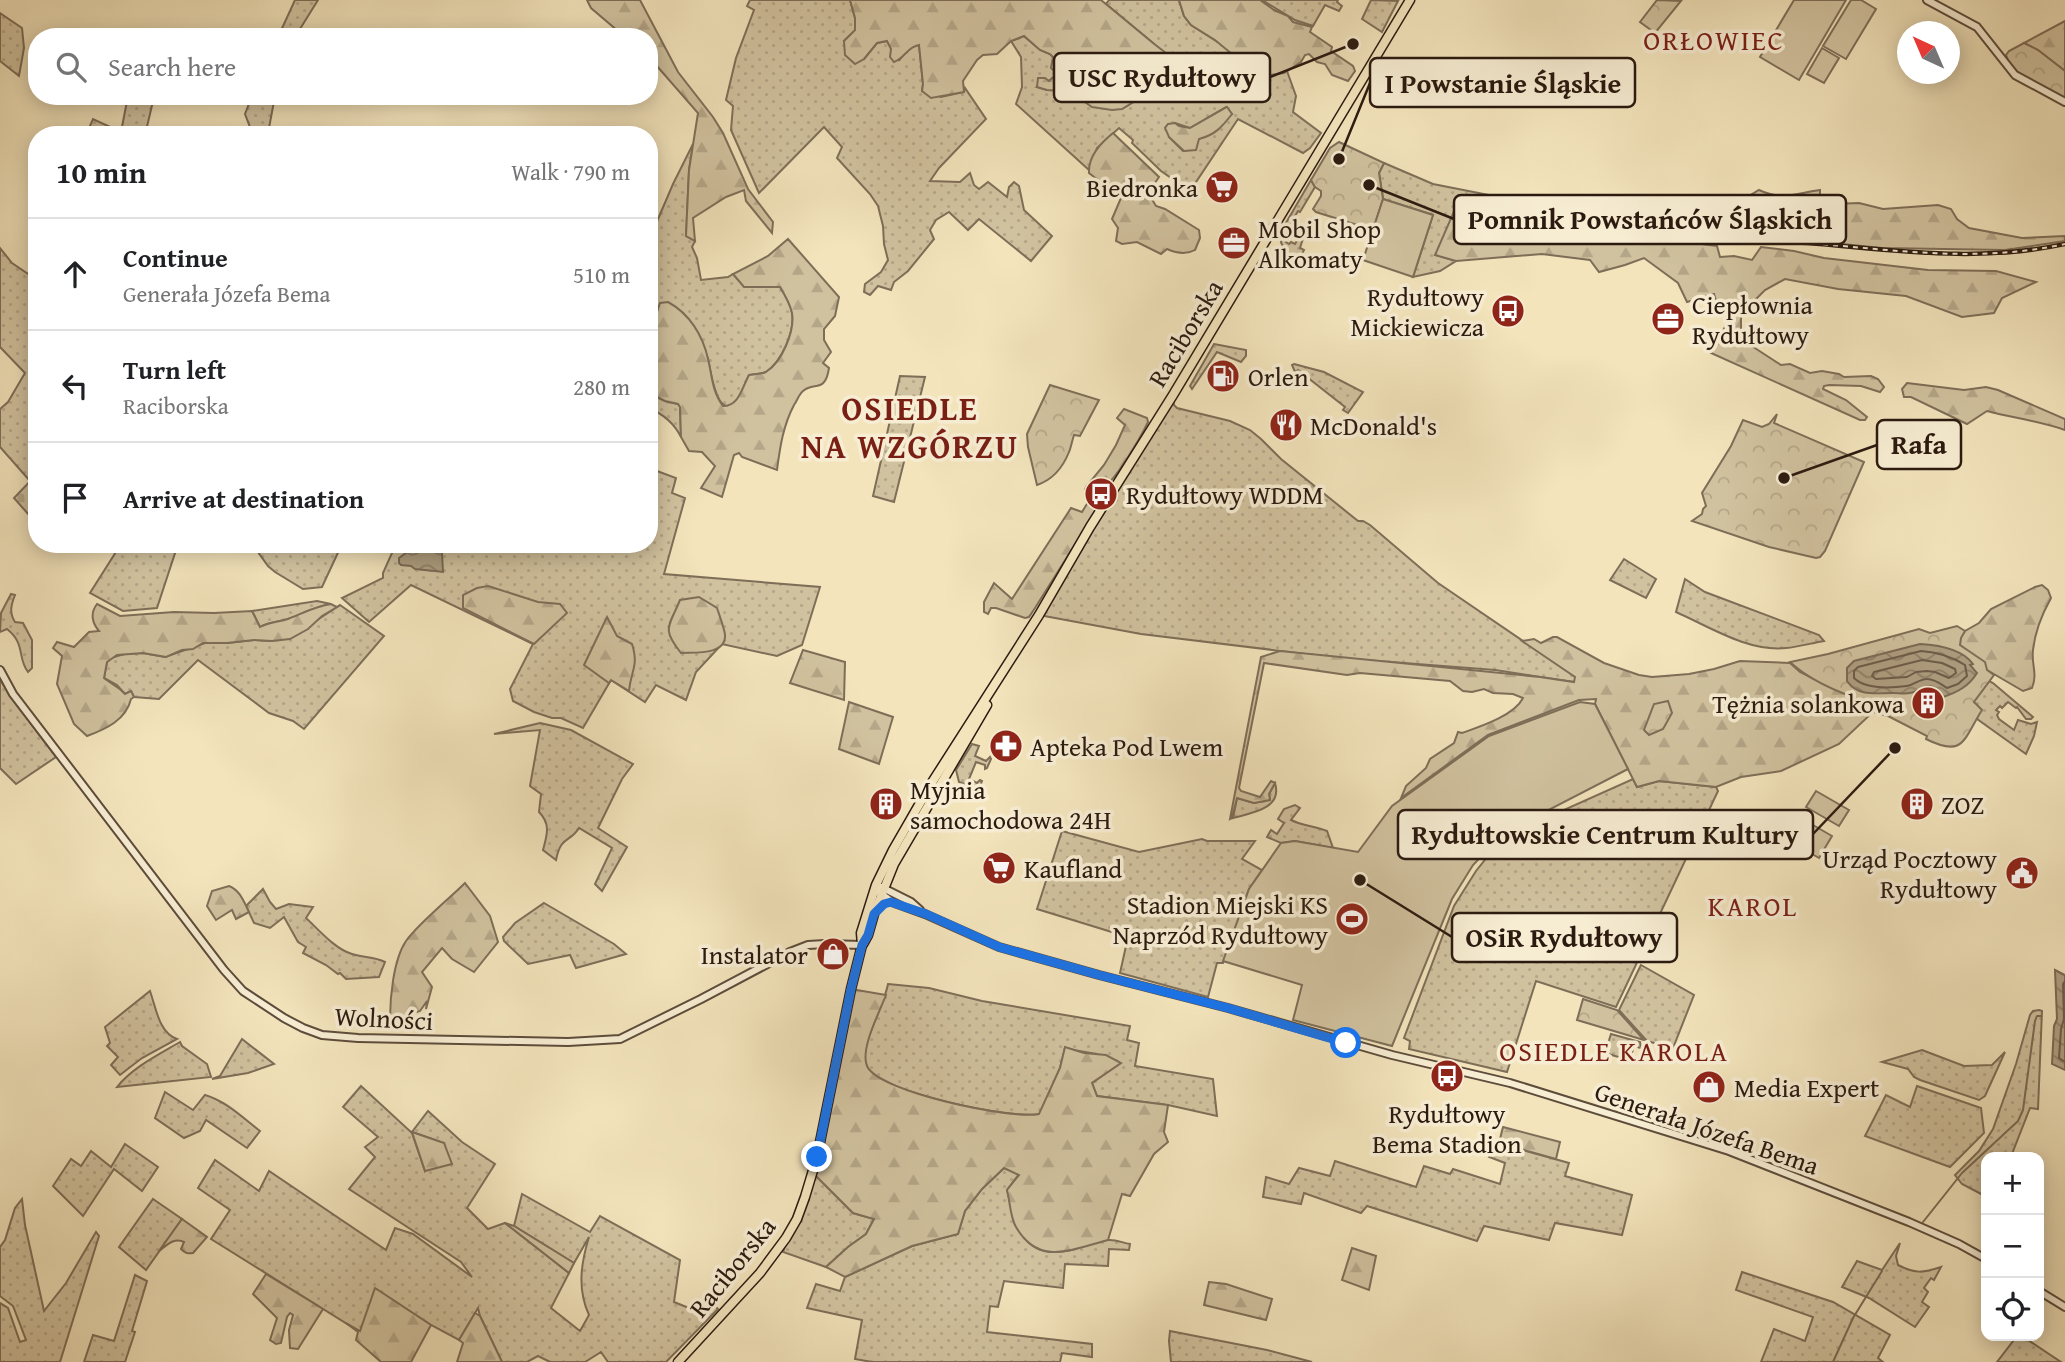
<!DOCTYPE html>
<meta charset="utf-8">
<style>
:root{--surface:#fff;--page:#f6f6f6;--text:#202124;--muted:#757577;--line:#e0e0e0}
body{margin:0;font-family:"Gentium Book Plus",serif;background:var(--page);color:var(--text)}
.controls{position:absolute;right:21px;bottom:21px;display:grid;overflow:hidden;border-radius:14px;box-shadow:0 4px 18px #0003}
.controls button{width:63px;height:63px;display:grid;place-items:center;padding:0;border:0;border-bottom:2px solid var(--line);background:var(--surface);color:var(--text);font:35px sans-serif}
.compass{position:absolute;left:1897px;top:21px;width:63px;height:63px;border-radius:50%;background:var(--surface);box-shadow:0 4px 18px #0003;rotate:316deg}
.stop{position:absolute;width:21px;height:21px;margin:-16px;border:5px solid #1a73e8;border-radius:50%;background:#fff}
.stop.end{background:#1a73e8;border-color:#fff;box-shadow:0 2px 7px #0008}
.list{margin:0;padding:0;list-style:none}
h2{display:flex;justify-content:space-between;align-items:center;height:91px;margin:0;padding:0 28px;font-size:30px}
h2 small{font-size:23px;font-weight:400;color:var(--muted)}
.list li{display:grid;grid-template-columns:46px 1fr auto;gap:21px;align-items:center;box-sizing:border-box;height:112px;padding:0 28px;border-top:2px solid var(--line)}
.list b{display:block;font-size:26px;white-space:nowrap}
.list p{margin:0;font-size:23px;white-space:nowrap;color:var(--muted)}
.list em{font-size:23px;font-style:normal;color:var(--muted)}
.icon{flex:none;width:38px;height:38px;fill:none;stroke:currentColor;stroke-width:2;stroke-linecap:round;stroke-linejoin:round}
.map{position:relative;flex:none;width:2065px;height:1362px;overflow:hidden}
.search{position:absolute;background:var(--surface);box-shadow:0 4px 18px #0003;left:28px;top:28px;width:630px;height:77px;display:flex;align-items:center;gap:18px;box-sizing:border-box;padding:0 24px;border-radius:28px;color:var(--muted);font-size:26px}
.panel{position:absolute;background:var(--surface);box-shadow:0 4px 18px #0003;left:28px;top:126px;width:630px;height:427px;border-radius:28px}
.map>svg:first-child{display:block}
.grass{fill:url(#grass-dots);stroke:#7e6e58;stroke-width:2;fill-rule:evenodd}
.forest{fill:url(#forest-firs);stroke:#7e6e58;stroke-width:2}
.cemetery{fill:url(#cemetery-stones);stroke:#7e6e58;stroke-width:2}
.park{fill:url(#park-crowns);stroke:#7e6e58;stroke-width:2}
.pitch{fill:#d1c29f;stroke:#7e6e58;stroke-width:2}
.water{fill:url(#water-waves);stroke:#7a6a54;stroke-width:2}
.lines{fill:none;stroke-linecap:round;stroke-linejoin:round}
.shore{stroke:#6d5c49;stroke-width:2}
.stream{stroke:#7a6a54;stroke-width:2}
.minor-casing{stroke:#5d4c3b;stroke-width:10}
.major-casing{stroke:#2b1a10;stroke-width:11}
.minor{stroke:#f7edd3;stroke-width:6}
.major{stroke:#f3e4bc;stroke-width:8}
.rail-casing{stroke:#2b1a10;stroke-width:4.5}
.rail{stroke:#f7edd3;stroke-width:2;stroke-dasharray:5;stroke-linecap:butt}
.route{stroke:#1a73e8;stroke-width:9}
.labels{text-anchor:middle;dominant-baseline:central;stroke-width:7;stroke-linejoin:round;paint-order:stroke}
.poi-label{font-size:26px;fill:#2b1a10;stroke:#f7edd3;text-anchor:start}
.street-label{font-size:26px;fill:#2b1a10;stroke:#f7edd3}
.neighbourhood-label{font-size:28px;letter-spacing:2px;fill:#7a1f14;stroke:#f7edd3}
.district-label{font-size:33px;font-weight:bold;letter-spacing:2px;fill:#7a1f14;stroke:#f7edd3}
.leader{fill:none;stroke:#2b1a10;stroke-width:2.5}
.callout-dot{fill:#2b1a10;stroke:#f7edd3;stroke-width:2.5}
.callout{fill:#f7edd3;stroke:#2b1a10;stroke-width:2.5}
.callout-label{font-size:28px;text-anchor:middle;font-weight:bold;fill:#2b1a10}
</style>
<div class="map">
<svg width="2065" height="1362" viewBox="0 0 2065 1362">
<defs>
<pattern id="grass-dots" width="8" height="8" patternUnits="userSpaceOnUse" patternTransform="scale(1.75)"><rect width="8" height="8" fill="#d1c29f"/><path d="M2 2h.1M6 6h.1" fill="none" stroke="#b4a688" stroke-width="1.8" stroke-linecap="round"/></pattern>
<pattern id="forest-firs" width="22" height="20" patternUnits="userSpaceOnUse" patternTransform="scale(1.75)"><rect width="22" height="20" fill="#d1c29f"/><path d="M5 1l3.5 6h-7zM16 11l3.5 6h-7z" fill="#b4a688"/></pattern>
<pattern id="cemetery-stones" width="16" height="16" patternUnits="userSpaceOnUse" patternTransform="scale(1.75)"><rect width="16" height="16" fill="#d1c29f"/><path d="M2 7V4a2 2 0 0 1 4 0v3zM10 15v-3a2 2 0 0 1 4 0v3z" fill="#b4a688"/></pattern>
<pattern id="park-crowns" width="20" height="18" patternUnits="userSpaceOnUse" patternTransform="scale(1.75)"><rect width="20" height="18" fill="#d1c29f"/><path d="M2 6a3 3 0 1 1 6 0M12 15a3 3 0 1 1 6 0" fill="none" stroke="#b4a688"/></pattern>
<pattern id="water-waves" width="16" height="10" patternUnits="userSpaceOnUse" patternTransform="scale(1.75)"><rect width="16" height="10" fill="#af9f82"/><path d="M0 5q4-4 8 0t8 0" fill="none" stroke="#8f8169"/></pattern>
</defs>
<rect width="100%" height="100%" fill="#f3e4bc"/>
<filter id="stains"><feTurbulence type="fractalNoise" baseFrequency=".00286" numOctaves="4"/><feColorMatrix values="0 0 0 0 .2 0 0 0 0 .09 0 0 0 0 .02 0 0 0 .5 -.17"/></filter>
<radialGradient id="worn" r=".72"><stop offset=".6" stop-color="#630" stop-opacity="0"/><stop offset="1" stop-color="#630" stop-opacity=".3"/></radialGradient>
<g class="grass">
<path d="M295 0H318L295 37H278Z"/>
<path d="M750 0H850L855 18V31L844 41 864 59 877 43 887 41 899 60 912 46 919 45 923 84 922 91 941 97 964 92 965 88 986 119 939 168 930 181 960 182 970 173 974 185 979 189 988 182 1007 197 1009 187 1014 182 1019 186 1024 210 1052 236 1031 261 979 219 968 230 949 212 936 220 930 230 934 239 908 271 894 282 891 290 878 286 870 295 864 292 865 284 881 272 888 260 884 244 883 226 878 206 870 194 837 158 842 147 824 127 759 193 731 130 733 106 726 100 736 58 754 10 747 6Z"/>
<path d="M1109 0H1179L1184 16 1191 25 1268 74 1287 71 1296 96 1293 112 1321 133 1310 148 1303 153 1238 119 1190 191 1161 171 1132 143 1133 140 1119 128 1097 148 1089 170 1016 104 1022 87 1021 57 1011 41 1024 36 1040 50 1050 54 1053 57 1057 74 1049 81 1037 87 1047 90 1069 91 1078 96 1122 109 1140 98 1187 81 1153 43 1106 4ZM1226 107 1232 114 1183 151 1169 137 1175 123 1190 128Z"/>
<path d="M1262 0H1338L1337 2 1342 6 1339 11 1325 5 1313 26 1295 20Z"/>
<path d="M1371 0 1398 1 1382 32 1362 19Z"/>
<path d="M0 13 22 28 24 48 19 76 0 61Z"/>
<path d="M128 96 154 97 145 135H86L93 119 121 132Z"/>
<path d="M252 96H275L269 128 286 129 278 135H253L245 114Z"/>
<path d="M693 144 689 170 686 236 695 241 692 247 697 258 701 280 728 277 733 274 745 287H780C785 295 790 303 792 313 795 331 782 361 766 372 762 374 754 374 749 375 745 383 742 393 737 400 735 403 731 406 728 406 715 408 710 368 708 358L657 312 649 319V240L673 184Z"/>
<path d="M1384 163 1433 184 1504 198 1629 208 1657 237 1550 230 1494 215 1436 255 1456 261 1440 271 1413 277 1433 215 1383 199 1379 173Z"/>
<path d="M1311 180 1315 187 1300 212 1298 211 1284 235 1287 239 1286 242 1289 244 1291 242 1295 244 1310 219 1313 218 1309 230 1306 229 1300 248 1304 250 1299 260C1288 254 1279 247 1280 233Z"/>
<path d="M0 248 12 263 37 280V474L30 481 0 447V409L8 402 25 373 0 347Z"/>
<path d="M1214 344 1246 350V356L1241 362 1217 352 1192 389 1190 386Z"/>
<path d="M1294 364 1324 372 1363 392 1348 413 1343 410 1345 407 1298 370 1295 372 1292 365Z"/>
<path d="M900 376 925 377 894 502 873 496Z"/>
<path d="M649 393 665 401 678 404 680 407 681 437C674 423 663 414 649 408Z"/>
<path d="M1173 395 1174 405 1177 408 1230 421 1250 430 1261 439 1281 459 1358 521H1363L1370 525 1438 583 1576 677 1574 682 1495 670 1339 658 1141 634 1039 615Z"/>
<path d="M649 468 676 478 672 493 685 498 664 574 820 587 802 645 777 656 722 644 696 672 686 700 656 685 645 702 611 680 583 728 561 718H552L534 712 513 701 510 689 533 644 411 585 369 622 342 598 383 578V573L396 544H649Z"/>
<path d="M121 544H178L157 608 123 611 90 593Z"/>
<path d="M249 544H342L322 587 303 589 275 572 268 566 255 548Z"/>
<path d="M1624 559 1656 579 1646 598 1610 580Z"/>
<path d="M1685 579 1705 592 1819 635 1824 641C1812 643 1798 647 1786 648 1748 652 1710 627 1676 612Z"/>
<path d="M11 594 15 595C11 605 9 613 15 622L23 623 32 640V668L28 672C17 658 26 644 7 629L0 632 1 613Z"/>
<path d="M317 601 331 604C316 606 303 614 288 619 278 622 269 622 260 627L252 611Z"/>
<path d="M340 605 384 636 304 729 293 721 269 713 198 660 159 699 134 697 131 691 125 694 117 685 104 678 107 662 111 658 124 654 143 653 165 657 208 642 227 643 254 640 272 641 317 620Z"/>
<path d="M1981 677 1993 683 2033 717 2031 719H2026L2017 707 2016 708 2008 702 2002 708 2000 706 1996 710 1999 712 1997 715 1999 719 2014 730 2018 720 2031 724 2037 722 2034 736 2026 754 1977 719 1919 717Z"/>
<path d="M0 679 11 697 56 757 16 784 0 768Z"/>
<path d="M540 723 571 730 633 764 622 779 598 828 627 847 602 891 595 884 612 848 579 828C570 843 561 835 556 860L543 850C547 835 551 824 539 812L541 794 530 786 540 730 494 734Z"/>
<path d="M972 744 979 746 975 756 986 761 990 757 991 759 987 768 985 769V765L976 762 969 779 977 783 980 780 982 781 979 789 959 782 956 770Z"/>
<path d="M1633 779 1637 787 1659 781 1716 787 1718 791 1616 1007 1536 981 1507 1072 1409 1049 1410 1041 1404 1038 1454 906 1476 871 1488 856 1517 831Z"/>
<path d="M1275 783C1283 809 1251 813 1233 818L1237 798 1254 803 1270 800 1269 794Z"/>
<path d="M1295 805 1300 808 1291 820C1303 826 1315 826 1327 831L1333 848 1295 841 1281 843 1267 837 1271 830 1277 834 1284 823 1278 819 1284 809Z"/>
<path d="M1062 831 1139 852 1202 839 1207 841H1255L1242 859 1262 870 1249 889 1223 963H1217L1208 997 1120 973 1128 937 1037 909Z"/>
<path d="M263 889 270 902 276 909 289 904 313 907 306 918C319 930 335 949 352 954 364 958 374 956 385 962L379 977 346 979 340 973 338 974 326 965 303 953 306 947 298 942 284 917 270 928 254 923 246 906Z"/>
<path d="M544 903 614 944 626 954 576 968 570 955 528 964 504 941 503 937 515 923Z"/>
<path d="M1641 965 1694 995 1673 1048 1647 1041 1619 1010Z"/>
<path d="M888 984 929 988 982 1001 1130 1026 1127 1040 1139 1043 1135 1066 1213 1079 1217 1116 1168 1105 1097 1096 1092 1083 1120 1063C1103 1053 1084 1053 1065 1048L1060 1068 1040 1114C1013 1120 886 1092 869 1071 867 1068 866 1064 865 1061 862 1041 884 1006 888 984Z"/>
<path d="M150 991C156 1008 159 1033 177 1039L142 1058 120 1075 111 1065 118 1057 107 1046 110 1043 105 1027Z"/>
<path d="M2039 1010 2042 1011 2038 1109 2030 1108 2012 1154 2016 1157H1986L1985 1196 1962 1184 1955 1175 1979 1151 1993 1129 2016 1064 2030 1015 2033 1011Z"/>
<path d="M1611 1034 1640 1042 1641 1048 1634 1046 1631 1056 1637 1059 1632 1061 1605 1053Z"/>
<path d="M242 1039 274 1064 248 1073 212 1079 220 1076Z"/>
<path d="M180 1042 182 1046 207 1064 211 1077 117 1087C133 1067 158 1055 180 1042Z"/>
<path d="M1922 1050 1964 1066 1992 1065 2005 1052 1985 1096 1979 1100 1920 1080 1914 1077 1908 1069 1882 1062Z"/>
<path d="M361 1086 412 1133 425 1171 444 1143 412 1132 428 1111 462 1142 495 1164 467 1208 488 1229 505 1223 569 1273 551 1308 580 1331 589 1315C577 1289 581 1263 589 1237L574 1263 514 1226 522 1194 590 1232 600 1216 680 1260 674 1302 704 1314 715 1306 718 1309 666 1362H608L601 1352 585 1362H550L538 1356 527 1362H502L480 1316 478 1308 459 1340 431 1325 376 1289 360 1332 211 1239 230 1210 198 1188 215 1160 259 1191 269 1171 386 1250 395 1228 413 1234 472 1277 461 1262 349 1189 375 1157 365 1147 378 1137 343 1107Z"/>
<path d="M1917 1086 1981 1108 1984 1133 1950 1167 1865 1136 1886 1095 1910 1107Z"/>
<path d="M165 1092 193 1110 205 1095C226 1101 243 1118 260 1131L247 1148 206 1120 200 1131 184 1138 155 1118Z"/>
<path d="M1494 1142 1569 1163 1565 1176 1632 1195 1622 1235 1555 1223 1549 1240 1484 1226 1477 1241 1367 1206 1361 1213 1304 1193 1301 1204 1263 1197 1266 1177 1289 1184 1299 1168 1330 1176 1335 1161 1416 1187 1424 1166 1450 1174 1453 1169 1500 1184 1505 1163 1489 1157Z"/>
<path d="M125 1144 158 1167 142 1191 114 1169 83 1216 53 1186 71 1159 81 1166 91 1151 111 1167Z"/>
<path d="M1004 1168 1019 1174 1007 1190C1015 1223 1022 1259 1066 1251 1080 1249 1094 1240 1108 1240 1115 1239 1123 1243 1130 1244L1129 1250 1109 1249 1108 1266 1065 1264 1063 1288 1004 1281 998 1307 990 1306 987 1332 1092 1344V1357L1062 1353 1060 1362H872L855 1359 862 1320 807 1308 816 1284 840 1291 845 1277 912 1246 958 1234 965 1211 982 1189Z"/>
<path d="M813 1173 853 1213 874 1219 866 1234 848 1247 826 1267 783 1252Z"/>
<path d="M22 1199 25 1225 44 1311 66 1283 96 1232 99 1236 60 1362H0V1303L8 1308 20 1342 26 1340 13 1306 0 1296V1247L5 1240 15 1208Z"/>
<path d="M153 1199 182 1219 146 1270 119 1247Z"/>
<path d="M1900 1243 1896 1256 1898 1265C1915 1274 1923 1273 1941 1267L1934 1280 1931 1278 1924 1288 1928 1292 1922 1302 1929 1307 1915 1327 1869 1298 1842 1287 1857 1261 1882 1270Z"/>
<path d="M1742 1272 1833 1302 1890 1335 1878 1358 1883 1362H1761L1774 1329 1805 1341 1813 1317 1736 1290Z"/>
<path d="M135 1275 147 1281 132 1331 135 1332 125 1362H84L93 1335 114 1341Z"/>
<path d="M1170 1331 1267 1350 1312 1362H1171L1169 1341Z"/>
<path d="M2017 1336H2022L2061 1362H1997Z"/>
</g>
<g class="forest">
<path d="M587 0H640L678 72 713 117 723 133 748 189 773 222 772 233 746 201 744 190 726 197 693 218 695 241 686 236 689 170 698 113 649 57V37H625L591 8Z"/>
<path d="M850 0H1101L1153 43 1193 74 1187 81 1140 98 1122 109 1112 110 1092 107 1069 91 1047 90 1037 87 1038 78H1045L1049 81 1057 74 1051 68 1053 57 1050 54 1040 50 1024 36 1011 41 997 54 983 55 977 60 963 81 964 92 931 98 922 91 923 84 919 45C907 47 905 58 894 62L890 57 891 49 887 41 877 43 864 59 855 64 845 55 844 41 855 30V18Z"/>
<path d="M1179 0H1260L1274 10 1288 16 1293 22 1312 27 1310 32 1332 47 1331 51 1353 66 1355 71 1348 81 1332 75 1325 64 1317 62 1309 54 1305 55 1301 62 1284 73 1264 76 1244 64 1215 40 1191 25 1184 16Z"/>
<path d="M2065 21V71L2038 50 2024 43Z"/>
<path d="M1227 107 1232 114C1222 127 1215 135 1199 139L1196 150 1184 151 1169 137 1165 128 1168 124 1175 123 1179 126 1190 128Z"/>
<path d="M1113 133 1159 177 1148 193 1156 206 1165 209 1199 230 1200 238 1195 250C1186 255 1176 253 1167 249L1161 254 1137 242 1122 244 1116 241 1118 228 1112 219 1121 198 1089 173C1088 156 1101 143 1113 133Z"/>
<path d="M1759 190C1782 201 1797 193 1820 190V197L1833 204 1859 203 1883 209 1938 205 1951 209 1957 219 1969 228 2022 238 2065 236V241L2005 250 1882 248 1762 236 1751 218 1733 227 1749 196Z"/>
<path d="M1455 209 1494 215 1550 230 1616 233 1717 246 1720 257 1734 256 1752 260 1761 247 1794 251 1824 258 1928 270 1996 271 2036 282 2002 298 1994 313 1962 317 1906 296 1838 289 1785 279 1765 290 1741 314V339L1781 365 1790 364 1810 373 1822 371 1839 374 1844 377 1871 376 1878 379 1884 387 1880 392 1861 386 1829 385 1824 386 1823 389 1846 400 1867 417 1865 420H1860L1711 353 1733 312 1718 307 1714 294 1687 302 1678 283 1644 258 1625 265 1599 272 1590 260 1542 254 1456 261 1435 255Z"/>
<path d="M788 239 839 297 835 316 824 329V340L831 352 823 363 829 368C825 394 814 381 803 391 799 394 797 401 794 405 783 426 780 447 777 470L742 457 739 453 734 455 722 497 701 488 715 466 702 452 689 451 681 437 680 407 678 404 665 401 649 393V319L657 312 660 303 668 302C690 314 703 336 708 359 712 375 712 392 723 406 739 406 742 388 749 375 754 374 762 374 766 372 782 362 795 331 792 313 790 303 785 295 780 287H744L733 274 768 256Z"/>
<path d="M1907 383 1964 390 1986 387 1998 390 2065 419V430C2040 421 2013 418 1987 411L1967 424 1911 397H1904L1902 389Z"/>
<path d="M1124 409 1147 418 1148 422C1141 437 1113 485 1100 490L1096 511 1035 608 1029 617 1025 618 996 608H991L988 614 984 612V602L994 583 1012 599 1071 508 1082 512 1090 499 1085 490 1086 487 1104 465 1116 445 1125 425 1117 418Z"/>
<path d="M2042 585 2048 590 2051 598C2042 614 2035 632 2033 650 2031 664 2038 673 2032 688L2023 691 1987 670 1960 645V638L1965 631 1979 623 1991 609 2035 587Z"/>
<path d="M488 586 538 602 560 604 567 613 534 644 463 608V595L477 588Z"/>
<path d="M699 597 717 608C719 614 725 631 725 635 726 656 693 652 681 653 661 628 669 627 680 600Z"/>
<path d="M97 604 120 616 174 612 214 613 252 611 260 627C269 622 278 622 288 619 303 613 316 606 331 604L337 607 322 616 308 629 290 639 272 641 254 640 227 643H203L193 649 182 650 166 657 143 653 117 655 107 662 104 678C111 684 117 685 125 694L131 691 134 697 131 699C126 720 106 729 87 736L74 724 57 684 62 656 53 648 57 642 74 647 89 632 99 631C92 623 90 613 97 604Z"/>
<path d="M607 617 617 636 632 644C639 666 631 670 629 691L611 680 609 683 584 665Z"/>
<path d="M1553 637H1557L1604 663 1639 675 1652 677 1689 674 1714 669 1740 661 1790 663 1800 672 1828 686 1870 703 1873 712 1839 744 1781 771 1741 777 1716 787 1659 781 1637 787 1595 704 1596 699 1579 700 1488 735 1401 798 1406 786 1426 768 1430 759 1454 743 1458 732 1462 733C1479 727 1514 716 1523 698L1513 694 1493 693 1484 689 1472 692 1463 691 1450 681 1360 673 1347 675 1264 663 1239 788 1241 791 1260 797 1271 781 1275 783 1269 794 1270 800 1254 803 1237 798 1232 818 1230 819 1261 657 1280 651 1540 677 1574 682 1575 677 1522 641 1534 639 1541 643Z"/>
<path d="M803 650 845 662 844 700 790 683Z"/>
<path d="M849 702 893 717 879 764 839 749Z"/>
<path d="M465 883 490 916 498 942 474 972 452 959 442 948 422 972 432 987 426 1009 427 1001 420 1011 390 1021C390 999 393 960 406 941 419 923 449 899 465 883Z"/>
<path d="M229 886C240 890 244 902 249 912L236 919 232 910 216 920 207 906 212 891Z"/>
<path d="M851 989 886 995C879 1013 860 1049 867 1066 878 1092 1013 1120 1039 1114L1060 1068 1065 1047 1084 1053 1106 1055 1121 1063 1092 1083 1097 1096 1168 1105 1164 1132 1168 1142 1154 1154 1130 1196 1122 1194 1108 1240C1073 1249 1039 1267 1016 1227 1010 1217 1010 1201 1007 1190L1019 1175 1004 1168 982 1189 965 1211 958 1234 912 1246 845 1277 826 1267 848 1247 866 1234 874 1219 853 1213 813 1173Z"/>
<path d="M1503 1127 1560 1142 1556 1159 1499 1143Z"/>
<path d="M412 1132 444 1143 452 1164 425 1171Z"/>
<path d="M182 1219 207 1237 193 1253C187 1254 185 1253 181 1249L184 1242C174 1237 167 1245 159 1251Z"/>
<path d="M505 1223 514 1226 574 1263 569 1273Z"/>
<path d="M1352 1248 1376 1256 1369 1290 1342 1280Z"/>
<path d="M266 1274 323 1309 298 1349 290 1348 289 1330 293 1315 290 1313 287 1317 281 1343 276 1344 270 1340 277 1318 253 1294Z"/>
<path d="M1209 1282 1226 1284 1272 1299 1266 1320 1204 1305Z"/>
<path d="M375 1288 431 1325 411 1362H381L356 1340 358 1332 346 1323 360 1331Z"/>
<path d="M475 1313 480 1316 502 1362H457L463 1343 459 1340Z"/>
</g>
<path class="cemetery" d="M37 474V524L14 498Z"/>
<g class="park">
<path d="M1657 0 1681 1 1655 33 1640 22Z"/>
<path d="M2024 43 2038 50 2065 71V100C2047 90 2011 76 2006 55L2009 51Z"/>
<path d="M1339 142 1384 163 1379 173 1383 199 1373 230 1316 212 1313 209 1321 196V191L1315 187 1311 180 1330 148Z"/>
<path d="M1050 385 1099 400 1080 436 1074 435C1072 441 1071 447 1069 452 1063 467 1052 480 1037 485L1028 447 1027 434Z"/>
<path d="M1777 414 1774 423 1864 462 1825 551 1820 557 1816 558 1769 547 1692 521 1702 514 1703 509 1706 506 1702 493 1731 446 1743 420 1762 427 1769 424Z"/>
<path d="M1957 626 1965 631 1961 638 1960 645 1985 662 1987 670 1994 675 1974 702 1982 710C1963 740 1964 758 1926 739L1927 736 1888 716 1873 712 1870 703C1842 694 1811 682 1790 662L1828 654 1919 629 1930 633Z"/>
<path d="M1668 701 1672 713 1663 729 1649 735 1644 730 1654 704Z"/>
<path d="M1583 999 1617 1010 1644 1040 1577 1020Z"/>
</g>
<g class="pitch">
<path d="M1794 0H1846L1799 80 1760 57Z"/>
<path d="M1851 0H1861L1876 9 1846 59 1823 46Z"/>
<path d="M1822 48 1839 58 1824 83 1807 74Z"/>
<path d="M1383 199 1433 215 1413 277 1363 260Z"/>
<path d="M1580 702 1595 704 1628 769 1527 821 1496 841 1473 865 1452 899 1392 1046 1293 1020 1302 985 1223 961 1249 889 1281 843 1295 841 1358 852 1392 806 1489 736Z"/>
<path d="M1816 791 1849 810 1839 826 1806 807Z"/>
<path d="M1787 810 1832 836 1819 858 1774 832Z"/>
</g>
<g class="water">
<path d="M424 546H433L442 553 443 572 415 569 411 566 401 565 399 563V558L413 548Z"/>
<path d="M1920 644C1938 645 1962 649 1973 664L1970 665 1977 673C1969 686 1958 692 1943 697 1928 676 1923 692 1910 693 1905 694 1898 693 1893 693 1876 693 1858 697 1847 681V668L1854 661Z"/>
<path d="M2055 970 2065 975V1070L2052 1064 2054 1026 2057 1019Z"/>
</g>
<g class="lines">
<g class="shore">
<path d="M1921 651C1937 652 1951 656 1965 665L1967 676 1958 684 1947 688C1941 684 1935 679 1927 679 1919 679 1914 685 1907 686 1891 688 1866 690 1854 678V671L1858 667Z"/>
<path d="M1922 660 1942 663 1955 669 1956 673 1949 678 1935 672 1927 671 1916 672 1907 677 1876 679 1872 676 1874 672Z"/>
<path d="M2065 981 2063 984 2064 1019 2061 1029 2059 1058 2065 1062"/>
</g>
<g class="stream">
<path d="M1923 1222 1962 1173 2018 1121 2023 1110 2035 1021 2037 1016H2041"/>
<path d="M1833 1362 1853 1318 1882 1271"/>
</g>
<defs>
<g id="minor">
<path d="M1927 0 1977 27 2015 75 2065 102"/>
<path d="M0 670 13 694 224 970 243 991 284 1018 303 1028 322 1035 358 1038 568 1042 620 1039 701 999 790 952 808 945 825 944 862 945"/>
<path d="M881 887 911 902 920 910"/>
<path d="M879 892 892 902 925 914 999 947 1099 975 1228 1008 1392 1055 1510 1083 1729 1151 1909 1222 1959 1244 1986 1259"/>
<path d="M2039 1291 2065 1307"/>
</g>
<g id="major">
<path d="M863 944 868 935 874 914 894 864 987 705"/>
<path d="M678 1362 760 1273 786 1238 797 1219 805 1197 817 1157 851 989 862 945 861 933 876 885 893 850 931 784 1039 615 1090 527 1173 395 1410 0"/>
</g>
</defs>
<use href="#minor" class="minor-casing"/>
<use href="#major" class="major-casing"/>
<use href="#minor" class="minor"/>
<use href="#major" class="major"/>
<defs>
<path id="rail" d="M1733 240C1758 243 1783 241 1808 243 1896 250 1976 263 2065 244"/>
</defs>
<use href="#rail" class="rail-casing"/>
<use href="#rail" class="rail"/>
</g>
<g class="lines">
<path class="route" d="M817 1157 851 989 862 945 868 935 874 914 884 904 891 902 926 914 999 947 1099 975 1228 1008 1346 1043"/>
</g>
<defs>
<symbol id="supermarket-disc" viewBox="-11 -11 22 22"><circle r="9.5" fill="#8f2418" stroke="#f7edd3"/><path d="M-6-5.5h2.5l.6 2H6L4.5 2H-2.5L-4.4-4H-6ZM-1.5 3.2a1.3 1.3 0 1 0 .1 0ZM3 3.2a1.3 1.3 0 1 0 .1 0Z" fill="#fff"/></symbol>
<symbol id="office-disc" viewBox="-11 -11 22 22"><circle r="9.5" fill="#8f2418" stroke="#f7edd3"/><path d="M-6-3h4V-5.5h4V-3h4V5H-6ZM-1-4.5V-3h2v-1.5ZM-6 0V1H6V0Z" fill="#fff"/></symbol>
<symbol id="bus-disc" viewBox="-11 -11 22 22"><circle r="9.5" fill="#8f2418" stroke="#f7edd3"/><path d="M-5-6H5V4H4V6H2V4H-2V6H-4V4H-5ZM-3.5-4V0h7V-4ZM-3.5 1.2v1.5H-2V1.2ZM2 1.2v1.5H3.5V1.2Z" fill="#fff"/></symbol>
<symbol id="fuel-disc" viewBox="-11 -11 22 22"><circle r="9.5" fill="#8f2418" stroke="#f7edd3"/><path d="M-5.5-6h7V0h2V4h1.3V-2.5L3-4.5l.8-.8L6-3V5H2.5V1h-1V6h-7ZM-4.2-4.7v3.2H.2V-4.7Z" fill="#fff"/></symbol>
<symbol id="restaurant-disc" viewBox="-11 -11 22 22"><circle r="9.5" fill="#8f2418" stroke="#f7edd3"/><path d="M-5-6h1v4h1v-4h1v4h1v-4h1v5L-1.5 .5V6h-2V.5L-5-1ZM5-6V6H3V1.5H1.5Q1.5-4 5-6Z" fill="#fff"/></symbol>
<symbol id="building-disc" viewBox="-11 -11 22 22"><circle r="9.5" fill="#8f2418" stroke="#f7edd3"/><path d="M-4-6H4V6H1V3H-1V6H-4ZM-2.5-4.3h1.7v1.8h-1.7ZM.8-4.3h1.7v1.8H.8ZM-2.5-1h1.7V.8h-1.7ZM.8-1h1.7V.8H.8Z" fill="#fff"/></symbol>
<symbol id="pharmacy-disc" viewBox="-11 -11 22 22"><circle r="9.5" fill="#8f2418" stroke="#f7edd3"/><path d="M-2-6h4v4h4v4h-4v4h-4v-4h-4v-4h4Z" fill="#fff"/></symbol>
<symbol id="civic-disc" viewBox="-11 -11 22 22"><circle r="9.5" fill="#8f2418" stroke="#f7edd3"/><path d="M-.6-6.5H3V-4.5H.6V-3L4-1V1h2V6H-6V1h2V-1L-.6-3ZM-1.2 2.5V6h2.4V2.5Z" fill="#fff"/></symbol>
<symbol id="stadium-disc" viewBox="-11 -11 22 22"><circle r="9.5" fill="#8f2418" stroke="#f7edd3"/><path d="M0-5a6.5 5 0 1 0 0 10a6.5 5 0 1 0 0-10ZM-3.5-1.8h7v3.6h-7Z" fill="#fff"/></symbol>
<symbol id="shop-disc" viewBox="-11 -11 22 22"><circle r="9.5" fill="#8f2418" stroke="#f7edd3"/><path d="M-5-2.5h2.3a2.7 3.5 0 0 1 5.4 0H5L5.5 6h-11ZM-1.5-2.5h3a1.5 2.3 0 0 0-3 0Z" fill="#fff"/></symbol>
</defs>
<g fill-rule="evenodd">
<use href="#supermarket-disc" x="1203" y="168" width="38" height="38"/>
<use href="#office-disc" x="1215" y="224" width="38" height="38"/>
<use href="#bus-disc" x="1489" y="292" width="38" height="38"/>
<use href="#office-disc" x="1649" y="300" width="38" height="38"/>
<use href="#fuel-disc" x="1204" y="357" width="38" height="38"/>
<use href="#restaurant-disc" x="1267" y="406" width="38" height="38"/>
<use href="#bus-disc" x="1082" y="475" width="38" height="38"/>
<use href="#building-disc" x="1909" y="684" width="38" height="38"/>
<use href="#pharmacy-disc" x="987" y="727" width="38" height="38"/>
<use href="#building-disc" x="867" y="785" width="38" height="38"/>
<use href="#building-disc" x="1898" y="785" width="38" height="38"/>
<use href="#supermarket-disc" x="980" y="849" width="38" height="38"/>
<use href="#civic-disc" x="2003" y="854" width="38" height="38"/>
<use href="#stadium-disc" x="1333" y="900" width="38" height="38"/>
<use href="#shop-disc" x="814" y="935" width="38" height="38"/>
<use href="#bus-disc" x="1428" y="1057" width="38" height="38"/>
<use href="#shop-disc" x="1690" y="1068" width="38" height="38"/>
</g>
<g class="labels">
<g class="poi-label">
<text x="1198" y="187" text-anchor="end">Biedronka</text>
<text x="1258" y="228">Mobil Shop<tspan x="1258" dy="30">Alkomaty</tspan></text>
<text x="1484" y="296" text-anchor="end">Rydułtowy<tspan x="1484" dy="30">Mickiewicza</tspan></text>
<text x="1692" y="304">Ciepłownia<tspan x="1692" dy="30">Rydułtowy</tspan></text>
<text x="1248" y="376">Orlen</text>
<text x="1310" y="425">McDonald's</text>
<text x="1126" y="494">Rydułtowy WDDM</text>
<text x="1904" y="703" text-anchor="end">Tężnia solankowa</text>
<text x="1030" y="746">Apteka Pod Lwem</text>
<text x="910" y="789">Myjnia<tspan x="910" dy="30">samochodowa 24H</tspan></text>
<text x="1941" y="804">ZOZ</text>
<text x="1997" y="858" text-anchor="end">Urząd Pocztowy<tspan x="1997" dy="30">Rydułtowy</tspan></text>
<text x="1024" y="868">Kaufland</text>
<text x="1328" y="904" text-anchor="end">Stadion Miejski KS<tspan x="1328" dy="30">Naprzód Rydułtowy</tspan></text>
<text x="808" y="954" text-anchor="end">Instalator</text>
<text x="1734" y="1087">Media Expert</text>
<text x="1447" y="1113" text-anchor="middle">Rydułtowy<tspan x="1447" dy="30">Bema Stadion</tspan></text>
</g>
<g class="street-label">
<text transform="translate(1185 333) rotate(-59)">Raciborska</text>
<text transform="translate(384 1018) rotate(3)">Wolności</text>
<text transform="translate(1707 1128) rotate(19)">Generała Józefa Bema</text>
<text transform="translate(732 1267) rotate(-51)">Raciborska</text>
</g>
<g class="neighbourhood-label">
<text x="1714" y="39">ORŁOWIEC</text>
<text x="1753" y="905">KAROL</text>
<text x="1614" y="1050">OSIEDLE KAROLA</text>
</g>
<g class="district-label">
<text x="910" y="408">OSIEDLE<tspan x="910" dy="38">NA WZGÓRZU</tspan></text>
</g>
</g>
<path class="leader" d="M1353 44L1270 77M1339 159L1370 83M1369 185L1454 219M1784 478L1877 445M1895 748L1813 834M1360 880L1452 937"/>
<g class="callout-dot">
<circle cx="1353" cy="44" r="7"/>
<circle cx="1339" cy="159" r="7"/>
<circle cx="1369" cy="185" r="7"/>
<circle cx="1784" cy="478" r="7"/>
<circle cx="1895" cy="748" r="7"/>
<circle cx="1360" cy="880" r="7"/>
</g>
<g class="callout">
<rect x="1054" y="53" width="216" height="49" rx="7"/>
<rect x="1370" y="58" width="265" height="49" rx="7"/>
<rect x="1454" y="195" width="392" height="49" rx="7"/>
<rect x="1877" y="420" width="84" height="49" rx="7"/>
<rect x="1398" y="810" width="415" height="49" rx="7"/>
<rect x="1452" y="913" width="225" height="49" rx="7"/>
</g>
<g class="callout-label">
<text x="1162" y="87">USC Rydułtowy</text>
<text x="1503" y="93">I Powstanie Śląskie</text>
<text x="1650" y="229">Pomnik Powstańców Śląskich</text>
<text x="1919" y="454">Rafa</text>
<text x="1605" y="844">Rydułtowskie Centrum Kultury</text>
<text x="1564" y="947">OSiR Rydułtowy</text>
</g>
<rect width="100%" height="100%" filter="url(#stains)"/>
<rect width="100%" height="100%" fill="url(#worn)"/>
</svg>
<div class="controls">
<button>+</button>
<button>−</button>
<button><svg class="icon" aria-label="locate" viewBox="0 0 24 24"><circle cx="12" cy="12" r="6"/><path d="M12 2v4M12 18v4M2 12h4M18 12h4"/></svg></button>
</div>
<svg class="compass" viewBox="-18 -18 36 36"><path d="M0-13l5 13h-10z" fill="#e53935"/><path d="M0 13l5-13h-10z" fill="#757577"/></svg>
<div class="stop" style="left:1346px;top:1043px"></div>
<div class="stop end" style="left:817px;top:1157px"></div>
<div class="search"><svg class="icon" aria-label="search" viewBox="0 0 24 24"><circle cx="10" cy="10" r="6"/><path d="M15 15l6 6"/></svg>Search here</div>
<section class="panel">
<h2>10 min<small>Walk · 790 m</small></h2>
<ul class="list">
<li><svg class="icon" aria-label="ahead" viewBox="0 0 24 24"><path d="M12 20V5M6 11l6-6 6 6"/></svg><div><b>Continue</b><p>Generała Józefa Bema</p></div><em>510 m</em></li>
<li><svg class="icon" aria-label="left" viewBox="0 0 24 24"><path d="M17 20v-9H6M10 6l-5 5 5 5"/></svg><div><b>Turn left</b><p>Raciborska</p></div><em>280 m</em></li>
<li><svg class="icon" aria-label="arrive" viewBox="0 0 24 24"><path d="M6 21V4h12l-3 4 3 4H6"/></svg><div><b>Arrive at destination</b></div></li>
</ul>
</section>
</div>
